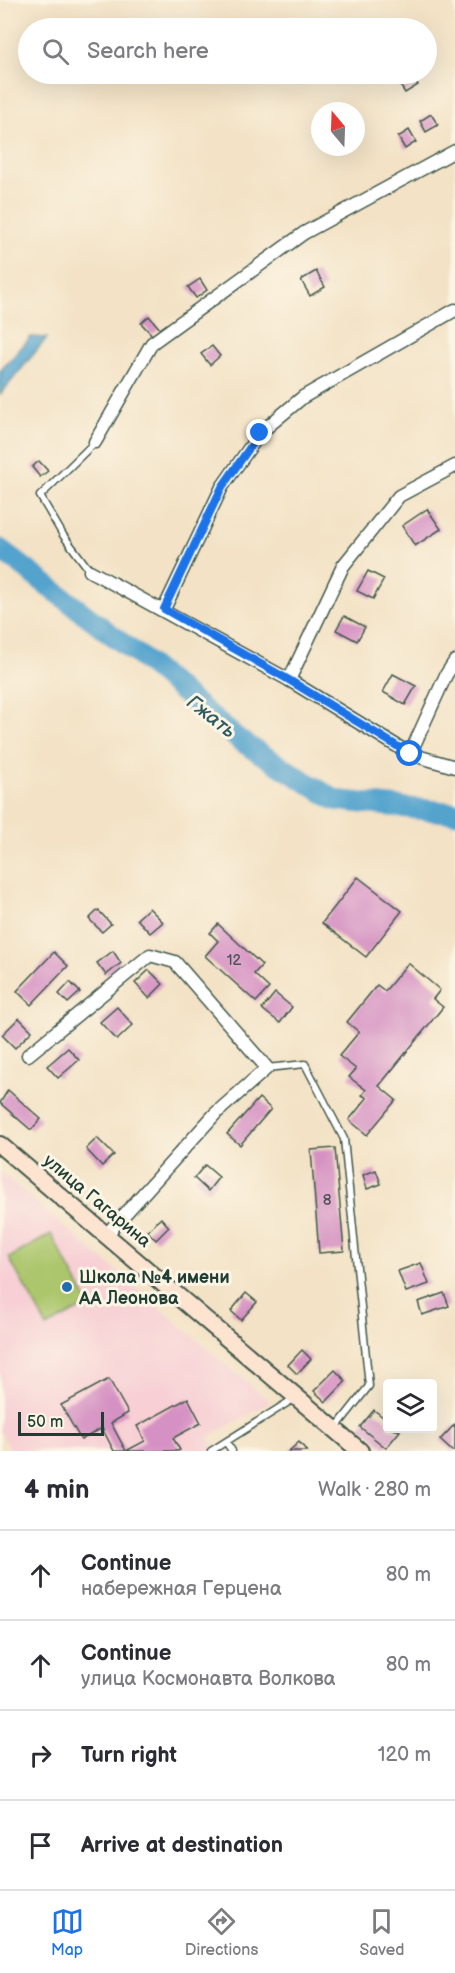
<!DOCTYPE html>
<meta charset="utf-8">
<style>
:root{--surface:#fff;--page:#f7f7f7;--text:#2b2b33;--muted:#7c7c81;--line:#e1e1e2;--accent:#1a73e8}
body{margin:0;font-family:"Balsamiq Sans",sans-serif;background:var(--page);color:var(--text)}
.controls{position:absolute;right:18px;bottom:18px;display:grid;overflow:hidden;border-radius:6px;box-shadow:0 6px 24px #0002}
.controls button{width:54px;height:54px;display:grid;place-items:center;padding:0;border:0;border-bottom:2px solid var(--line);background:var(--surface);color:var(--text);font:30px sans-serif}
.compass{position:absolute;left:311px;top:102px;width:54px;height:54px;border-radius:50%;background:var(--surface);box-shadow:0 6px 24px #0002;rotate:341deg}
.scale{position:absolute;left:18px;bottom:15px;width:86px;box-sizing:border-box;padding-left:6px;border:3px solid #1f3d34;border-top:0;font-size:16px;line-height:21px;white-space:nowrap;color:#1f3d34;-webkit-text-stroke:4px #fcf5e5;paint-order:stroke}
.stop{position:absolute;width:18px;height:18px;margin:-14px;border:4px solid #1a73e8;border-radius:50%;background:#fff}
.stop.end{background:#1a73e8;border-color:#fff;box-shadow:0 2px 6px #0008}
.list{margin:0;padding:0;list-style:none}
h2{display:flex;justify-content:space-between;align-items:center;height:78px;margin:0;padding:0 24px;font-size:26px}
h2 small{font-size:20px;font-weight:400;color:var(--muted)}
.list li{display:grid;grid-template-columns:39px 1fr auto;gap:18px;align-items:center;box-sizing:border-box;height:90px;padding:0 24px;border-top:2px solid var(--line)}
.list b{display:block;font-size:22px;white-space:nowrap}
.list p{margin:0;font-size:20px;white-space:nowrap;color:var(--muted)}
.list em{font-size:20px;font-style:normal;color:var(--muted)}
.icon{flex:none;width:33px;height:33px;fill:none;stroke:currentColor;stroke-width:2;stroke-linecap:round;stroke-linejoin:round}
.map{position:relative;flex:none;width:455px;height:1451px;overflow:hidden}
.search{position:absolute;background:var(--surface);box-shadow:0 6px 24px #0002;left:18px;right:18px;top:18px;height:66px;display:flex;align-items:center;gap:15px;box-sizing:border-box;padding:0 21px;border-radius:33px;color:var(--muted);font-size:22px}
.sheet{height:438px;background:var(--surface)}
nav{display:flex;justify-content:space-around;align-items:center;box-sizing:border-box;height:84px;border-top:2px solid var(--line);background:var(--surface);font-size:16px;color:var(--muted)}
nav a{display:grid;justify-items:center;gap:3px}
nav .on{color:var(--accent)}
.map>svg:first-child{display:block}
.built{fill:#f7cfd4}
.green{fill:#abc66c;stroke:#658250;stroke-width:1.5}
.water{fill:#53a3cd;stroke:#397080;stroke-width:1.5}
.lines{fill:none;stroke-linecap:round;stroke-linejoin:round}
.river{stroke:#53a3cd;stroke-width:21}
.building{fill:#d591c3}
.lane-casing{stroke:#3f564a;stroke-width:9}
.street-casing{stroke:#3f564a;stroke-width:15}
.secondary-casing{stroke:#3f564a;stroke-width:20}
.lane{stroke:#fff;stroke-width:6}
.street{stroke:#fff;stroke-width:12}
.secondary{stroke:#fde4d1;stroke-width:16}
.route{stroke:#1a73e8;stroke-width:8}
.poi-dot{fill:#1f6fb2;stroke:#fcf5e5;stroke-width:2}
.labels{text-anchor:middle;dominant-baseline:central;stroke-width:6;stroke-linejoin:round;paint-order:stroke}
.number-label{font-size:15px;fill:#4c5258}
.street-label{font-size:18px;fill:#1f3d34;stroke:#fcf5e5}
.poi-label{font-size:18px;font-weight:bold;fill:#1f3d34;stroke:#fcf5e5;text-anchor:start}
.water-label{font-size:20px;font-style:italic;fill:#2f5c62;stroke:#fcf5e5}
</style>
<div class="map">
<svg width="455" height="1451" viewBox="0 0 455 1451">
<rect width="100%" height="100%" fill="#fcf5e5"/>
<filter id="ink" filterUnits="userSpaceOnUse"><feTurbulence type="fractalNoise" baseFrequency=".0167" numOctaves="2"/><feDisplacementMap in="SourceGraphic" scale="12" xChannelSelector="R" yChannelSelector="G"/><feConvolveMatrix kernelMatrix="1 2 1 2 8 2 1 2 1" color-interpolation-filters="sRGB"/></filter>
<filter id="wash" filterUnits="userSpaceOnUse"><feTurbulence type="fractalNoise" baseFrequency=".008" numOctaves="4" result="noise"/><feDisplacementMap in="SourceGraphic" scale="24" xChannelSelector="R" yChannelSelector="G"/><feGaussianBlur stdDeviation="1.35" result="paint"/><feColorMatrix in="noise" values="0 0 0 0 0 0 0 0 0 0 0 0 0 0 0 0 0 1.4 0 .05"/><feComposite in="paint" operator="in"/></filter>
<g filter="url(#wash)">
<rect width="100%" height="100%" fill="#f3e2c5"/>
<path class="built" d="M0 1172 270 1402 209 1437 217 1451H12L0 1431Z"/>
<path class="green" d="M51 1234 89 1304 47 1327 9 1258Z"/>
<path class="water" d="M31 337 47 338 0 395V371Z"/>
<g class="lines">
<path class="river" d="M0 549 138 655 239 740 335 800 455 813"/>
</g>
<g id="blocks">
<g class="building">
<path d="M405 74H411L418 85 405 93 396 79Z"/>
<path d="M431 114 438 125 426 132 420 121Z"/>
<path d="M409 130 416 142 405 149 398 137Z"/>
<path d="M316 271 325 287 310 296 301 280Z"/>
<path d="M200 279 207 290 196 298 188 287Z"/>
<path d="M149 316 160 329 152 335 141 323Z"/>
<path d="M212 346 220 356 210 365 201 354Z"/>
<path d="M39 461 48 471 40 477 32 467Z"/>
<path d="M427 509 441 529 415 546 402 526Z"/>
<path d="M368 571 384 579 373 599 357 591Z"/>
<path d="M344 616 365 627 357 641 336 630Z"/>
<path d="M393 674 416 686 405 705 383 692Z"/>
<path d="M358 877 402 911 366 957 322 923Z"/>
<path d="M149 908 163 922 150 933 137 919Z"/>
<path d="M98 910 111 924 102 932 89 919Z"/>
<path d="M218 924 262 965 254 974 269 988 256 1002 205 956 218 941 210 933Z"/>
<path d="M113 951 121 963 106 975 97 963Z"/>
<path d="M54 952 68 966 31 1005 17 991Z"/>
<path d="M408 963 440 990 433 999 443 1007 379 1086 396 1100 367 1135 349 1120 367 1098 362 1095 366 1090 349 1077 356 1069 339 1056 359 1032 347 1022 377 985 385 991Z"/>
<path d="M149 970 163 984 149 998 135 983Z"/>
<path d="M70 982 80 992 68 1003 59 994Z"/>
<path d="M275 993 292 1007 280 1023 262 1009Z"/>
<path d="M117 1007 133 1025 117 1040 100 1022Z"/>
<path d="M19 1018 32 1031 15 1048 2 1035Z"/>
<path d="M68 1048 79 1060 58 1078 47 1066Z"/>
<path d="M8 1090 41 1119 31 1130 0 1103Z"/>
<path d="M259 1098 271 1109 240 1145 227 1134Z"/>
<path d="M97 1138 114 1155 102 1166 86 1149Z"/>
<path d="M335 1148 344 1251 319 1253 311 1150Z"/>
<path d="M205 1165 219 1177 208 1191 194 1178Z"/>
<path d="M376 1170 381 1184 367 1189 363 1175Z"/>
<path d="M161 1218 169 1227 156 1240 147 1231Z"/>
<path d="M421 1263 429 1284 406 1292 398 1271Z"/>
<path d="M246 1293 257 1302 241 1320 231 1311Z"/>
<path d="M444 1293 449 1306 422 1315 418 1302Z"/>
<path d="M302 1350 311 1359 297 1374 288 1365Z"/>
<path d="M335 1370 346 1381 326 1402 314 1391Z"/>
<path d="M109 1379 128 1413 111 1423 126 1451 145 1441 137 1426 188 1398 201 1423 173 1438 180 1450 178 1451H114L102 1428 81 1440 61 1405Z"/>
<path d="M374 1410 388 1421V1428L400 1431 386 1448 360 1427Z"/>
<path d="M455 1424V1449L452 1451 440 1440Z"/>
<path d="M299 1442 307 1451H289Z"/>
</g>
</g>
</g>
<g filter="url(#ink)">
<use href="#blocks" fill-opacity="0" stroke="#3f564a" stroke-width="1.5"/>
<g class="lines">
<defs>
<g id="lane">
<path d="M90 571 63 535 40 496 95 442"/>
<path d="M267 1068 305 1064 344 1139 369 1386 335 1429"/>
<path d="M226 1442 232 1451"/>
<path d="M211 1451 295 1398"/>
</g>
<g id="street">
<path d="M95 442 152 343 304 233 455 151"/>
<path d="M90 571 289 680 343 566 399 496 455 466"/>
<path d="M164 609 222 487 260 433 303 397 455 310"/>
<path d="M289 680 410 754 455 767"/>
<path d="M410 754 446 675 455 661"/>
<path d="M28 1055 150 955 175 962 267 1068 215 1114 107 1234"/>
</g>
<path id="secondary" d="M0 1145 360 1451"/>
</defs>
<use href="#lane" class="lane-casing"/>
<use href="#street" class="street-casing"/>
<use href="#secondary" class="secondary-casing"/>
<use href="#lane" class="lane"/>
<use href="#street" class="street"/>
<use href="#secondary" class="secondary"/>
</g>
</g>
<g class="lines" filter="url(#ink)">
<path class="route" d="M260 433 222 487 164 609 289 680 410 754"/>
</g>
<circle class="poi-dot" cx="67" cy="1287" r="6"/>
<g class="labels">
<g class="number-label">
<text x="234" y="960">12</text>
<text x="327" y="1200">8</text>
</g>
<g class="street-label">
<text transform="translate(97 1201) rotate(40)">улица Гагарина</text>
</g>
<g class="poi-label">
<text x="79" y="1277">Школа №4 имени<tspan x="79" dy="21">АА Леонова</tspan></text>
</g>
<g class="water-label">
<text transform="translate(211 717) rotate(38)">Гжать</text>
</g>
</g>
</svg>
<div class="controls">
<button><svg class="icon" aria-label="layers" viewBox="0 0 24 24"><path d="M12 4l9 5-9 5-9-5zM3 14l9 5 9-5"/></svg></button>
</div>
<svg class="compass" viewBox="-18 -18 36 36"><path d="M0-13l5 13h-10z" fill="#e53935"/><path d="M0 13l5-13h-10z" fill="#7c7c81"/></svg>
<div class="scale">50 m</div>
<div class="stop" style="left:410px;top:754px"></div>
<div class="stop end" style="left:260px;top:433px"></div>
<div class="search"><svg class="icon" aria-label="search" viewBox="0 0 24 24"><circle cx="10" cy="10" r="6"/><path d="M15 15l6 6"/></svg>Search here</div>
</div>
<section class="sheet">
<h2>4 min<small>Walk · 280 m</small></h2>
<ul class="list">
<li><svg class="icon" aria-label="ahead" viewBox="0 0 24 24"><path d="M12 20V5M6 11l6-6 6 6"/></svg><div><b>Continue</b><p>набережная Герцена</p></div><em>80 m</em></li>
<li><svg class="icon" aria-label="ahead" viewBox="0 0 24 24"><path d="M12 20V5M6 11l6-6 6 6"/></svg><div><b>Continue</b><p>улица Космонавта Волкова</p></div><em>80 m</em></li>
<li><svg class="icon" aria-label="right" viewBox="0 0 24 24"><path d="M7 20v-9h11M14 6l5 5-5 5"/></svg><div><b>Turn right</b></div><em>120 m</em></li>
<li><svg class="icon" aria-label="arrive" viewBox="0 0 24 24"><path d="M6 21V4h12l-3 4 3 4H6"/></svg><div><b>Arrive at destination</b></div></li>
</ul>
</section>
<nav>
<a class="on"><svg class="icon" aria-label="map" viewBox="0 0 24 24"><path d="M3 6l6-2 6 2 6-2v14l-6 2-6-2-6 2zM9 4v14M15 6v14"/></svg>Map</a>
<a><svg class="icon" aria-label="directions" viewBox="0 0 24 24"><path d="M12 3l9 9-9 9-9-9zM9 14v-3h6M13 9l2 2-2 2"/></svg>Directions</a>
<a><svg class="icon" aria-label="saved" viewBox="0 0 24 24"><path d="M7 4h10v16l-5-4-5 4z"/></svg>Saved</a>
</nav>
